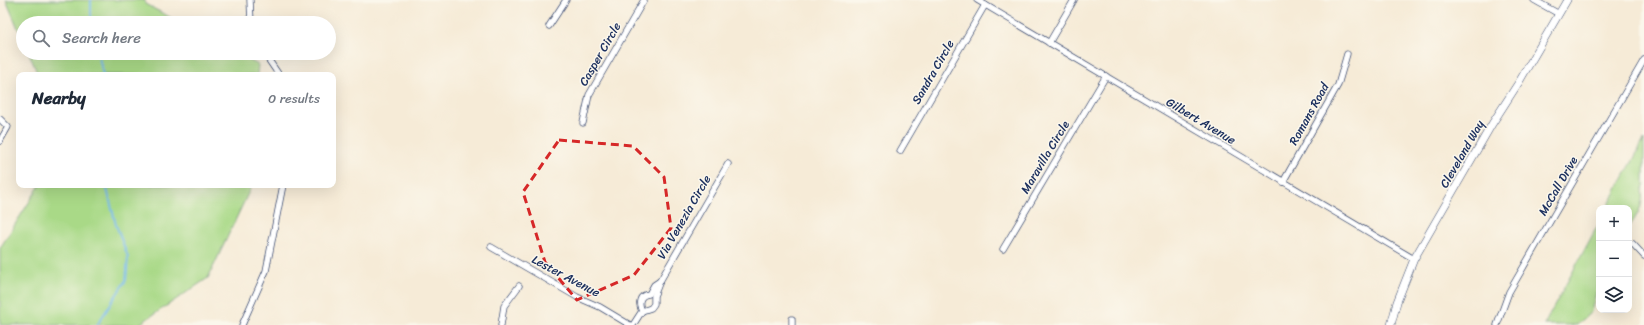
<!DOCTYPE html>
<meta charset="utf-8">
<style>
:root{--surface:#fff;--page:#f2f2f3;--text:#1f2937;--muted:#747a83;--line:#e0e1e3}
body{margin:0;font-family:Sriracha,sans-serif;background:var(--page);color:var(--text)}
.controls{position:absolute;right:12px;bottom:12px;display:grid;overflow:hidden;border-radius:8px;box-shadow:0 4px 16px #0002}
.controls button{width:36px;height:36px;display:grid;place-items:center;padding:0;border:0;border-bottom:1px solid var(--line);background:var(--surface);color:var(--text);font:20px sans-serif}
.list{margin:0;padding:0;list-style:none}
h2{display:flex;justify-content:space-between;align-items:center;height:52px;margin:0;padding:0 16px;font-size:17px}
h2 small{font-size:13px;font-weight:400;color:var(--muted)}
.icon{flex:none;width:22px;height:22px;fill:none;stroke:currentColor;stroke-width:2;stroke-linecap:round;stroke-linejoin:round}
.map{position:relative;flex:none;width:1644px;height:325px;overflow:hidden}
.search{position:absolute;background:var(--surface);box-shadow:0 4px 16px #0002;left:16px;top:16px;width:320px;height:44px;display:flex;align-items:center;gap:10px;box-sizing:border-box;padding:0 14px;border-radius:22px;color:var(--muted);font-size:15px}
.panel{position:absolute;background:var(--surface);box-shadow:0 4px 16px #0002;left:16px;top:72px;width:320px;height:116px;border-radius:8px}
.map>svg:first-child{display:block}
.green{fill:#a9d987;stroke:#628472}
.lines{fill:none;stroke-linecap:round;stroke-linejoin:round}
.stream{stroke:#76baec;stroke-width:2}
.minor-casing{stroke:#3c4b70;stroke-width:7}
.tertiary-casing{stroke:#3c4b70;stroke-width:8}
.minor{stroke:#fff;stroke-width:5.5}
.tertiary{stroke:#fff;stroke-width:7}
.marked{fill:none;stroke:#d62828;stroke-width:3;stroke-dasharray:8 5;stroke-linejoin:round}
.labels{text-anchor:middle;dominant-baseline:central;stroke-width:3;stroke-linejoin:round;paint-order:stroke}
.street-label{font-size:12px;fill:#1b2f5e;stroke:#fbf7ec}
</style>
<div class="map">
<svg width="1644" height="325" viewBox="0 0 1644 325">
<rect width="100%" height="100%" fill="#fbf7ec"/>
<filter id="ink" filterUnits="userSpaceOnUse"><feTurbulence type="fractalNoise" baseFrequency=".025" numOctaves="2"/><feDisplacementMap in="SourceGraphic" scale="8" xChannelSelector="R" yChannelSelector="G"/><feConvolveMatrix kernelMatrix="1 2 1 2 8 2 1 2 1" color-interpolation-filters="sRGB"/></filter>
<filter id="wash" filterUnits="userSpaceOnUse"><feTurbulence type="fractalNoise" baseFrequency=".012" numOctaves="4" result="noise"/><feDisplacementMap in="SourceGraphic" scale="16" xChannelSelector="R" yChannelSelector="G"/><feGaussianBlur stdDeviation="0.9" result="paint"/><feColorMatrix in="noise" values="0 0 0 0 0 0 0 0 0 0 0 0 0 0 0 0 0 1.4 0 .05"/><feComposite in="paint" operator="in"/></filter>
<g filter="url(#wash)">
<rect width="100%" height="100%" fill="#f6ebd7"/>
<g class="green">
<path d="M6 0H145V4L181 23H23V40Z"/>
<path d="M29 53H236L258 65 257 75H38Z"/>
<path d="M1644 140V187L1642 189C1644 204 1638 215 1629 227V208H1607Z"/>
<path d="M40 185H252L208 278 138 325H0V248Z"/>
<path d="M1599 223V281L1591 312 1577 325H1544Z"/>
</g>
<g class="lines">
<g class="stream">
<path d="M91 0V14L92 23"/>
<path d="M98 53 103 75"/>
<path d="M97 325 126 280 128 257 116 225 106 185"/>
</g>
</g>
</g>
<g filter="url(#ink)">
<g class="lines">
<defs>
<g id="minor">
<path d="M250 0 251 23"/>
<path d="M977 0 1414 259"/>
<path d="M1534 0 1559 14"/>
<path d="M549 26 566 0"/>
<path d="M1049 43 1074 0"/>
<path d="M264 53 279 75"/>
<path d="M0 119 8 127 0 141"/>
<path d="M583 123 589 95 644 0"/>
<path d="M900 151 985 5"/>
<path d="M1283 182 1338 85 1347 54"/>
<path d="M1633 244 1644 256"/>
<path d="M491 247 577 297 600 307 630 325"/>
<path d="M1003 249 1106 76"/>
<path d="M642 311C638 303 639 295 649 294L654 285 660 281"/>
<path d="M242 325 266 271 283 185"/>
<path d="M501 325 504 306 519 286"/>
<path d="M633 325 642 311 651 308 654 304V296L660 281 728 164"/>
<path d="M792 325V319"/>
<path d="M1497 325 1509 292 1644 60"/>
</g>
<path id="tertiary" d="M1391 325 1397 302 1414 259 1492 124 1519 82 1567 0"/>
</defs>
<use href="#minor" class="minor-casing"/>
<use href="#tertiary" class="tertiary-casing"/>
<use href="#minor" class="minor"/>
<use href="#tertiary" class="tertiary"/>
</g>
</g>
<path class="marked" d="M559 140 633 146 664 177 671 228 634 275 577 300 545 262 523 192Z"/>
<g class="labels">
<g class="street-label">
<text transform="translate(600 54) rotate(-60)">Casper Circle</text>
<text transform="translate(933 72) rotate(-60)">Sandra Circle</text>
<text transform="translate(1309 114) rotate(-61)">Romans Road</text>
<text transform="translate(1201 121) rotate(31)">Gilbert Avenue</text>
<text transform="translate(1462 154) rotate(-60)">Cleveland Way</text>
<text transform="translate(1045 157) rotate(-59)">Maravilla Circle</text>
<text transform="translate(1558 186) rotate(-60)">McCall Drive</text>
<text transform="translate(684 217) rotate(-60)">Via Venezia Circle</text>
<text transform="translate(566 276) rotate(28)">Lester Avenue</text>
</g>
</g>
</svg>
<div class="controls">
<button>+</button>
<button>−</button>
<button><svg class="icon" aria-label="layers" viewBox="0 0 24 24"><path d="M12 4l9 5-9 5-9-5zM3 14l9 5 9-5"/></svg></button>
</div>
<div class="search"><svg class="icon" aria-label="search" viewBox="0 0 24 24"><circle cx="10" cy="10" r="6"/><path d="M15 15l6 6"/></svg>Search here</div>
<section class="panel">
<h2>Nearby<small>0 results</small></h2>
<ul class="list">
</ul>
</section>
</div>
